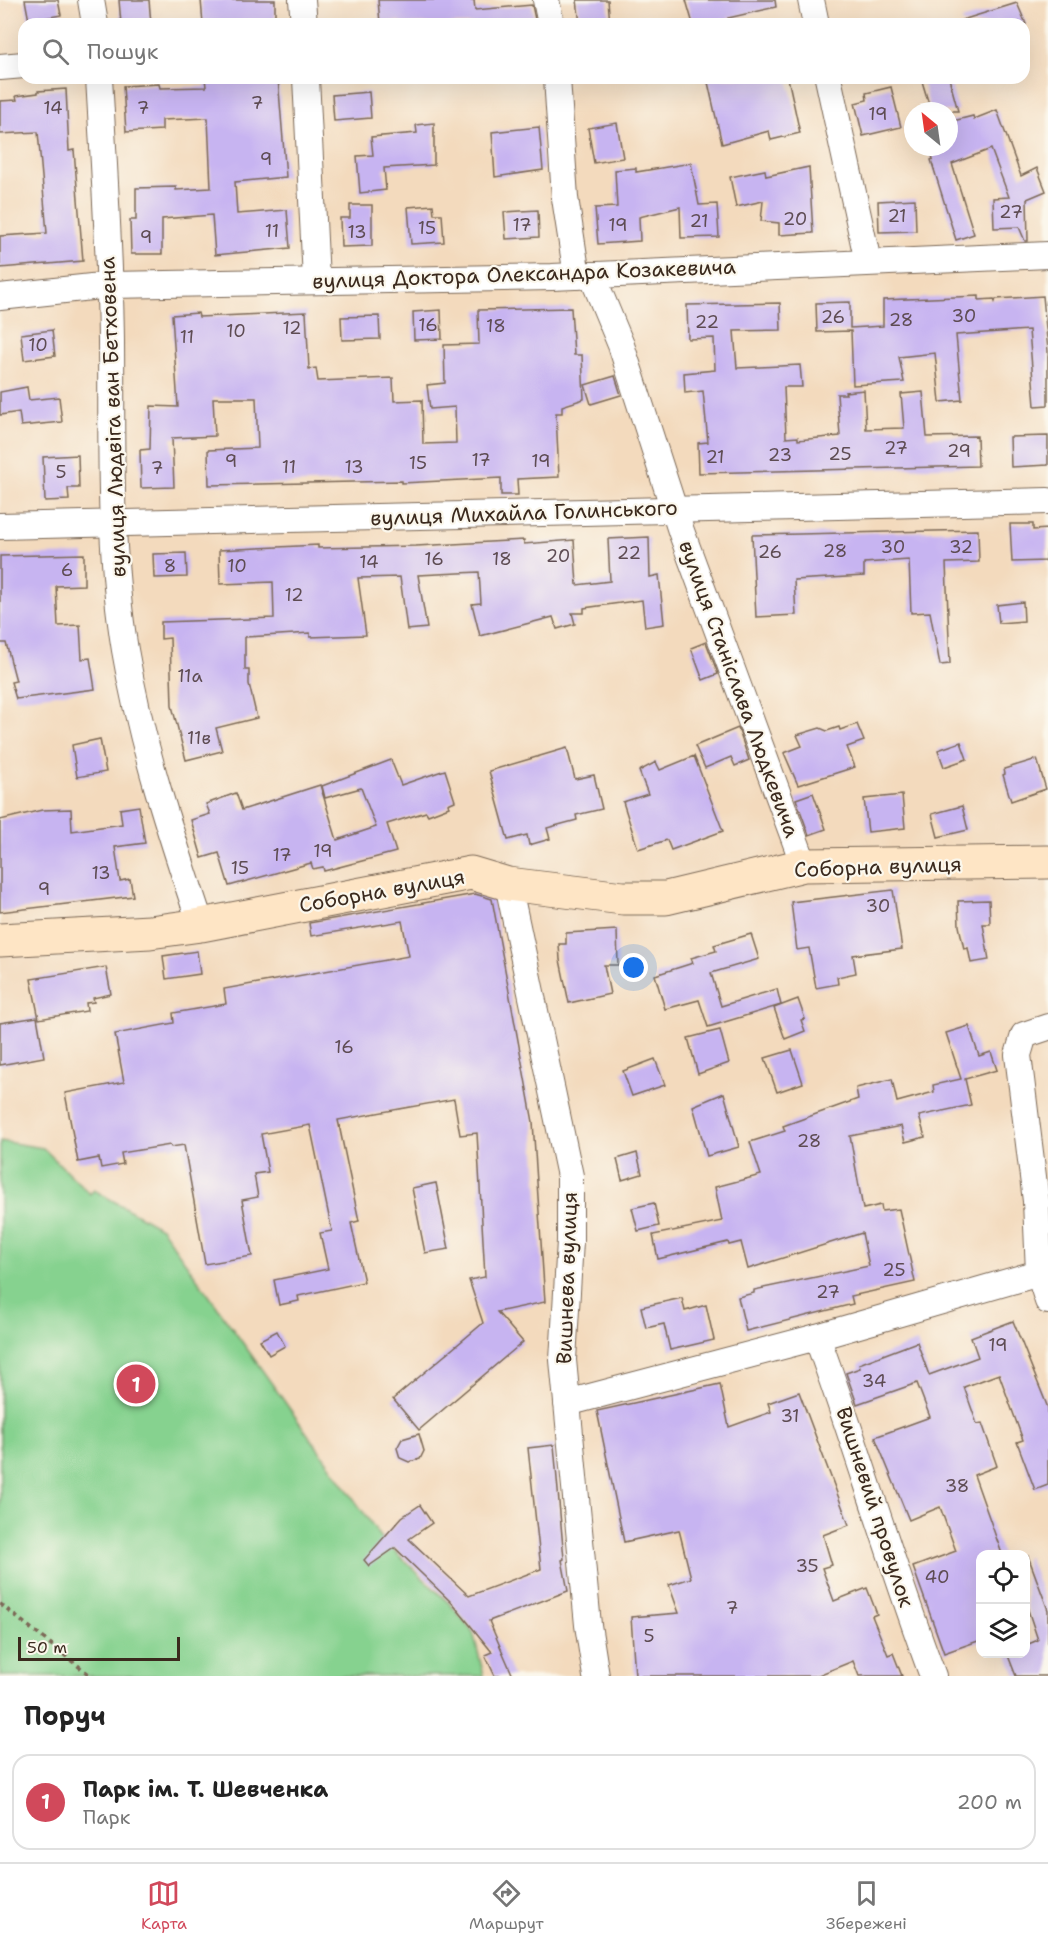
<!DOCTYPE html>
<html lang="uk">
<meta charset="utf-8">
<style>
:root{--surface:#fff;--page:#f6f6f6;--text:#222;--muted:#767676;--line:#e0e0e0;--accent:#d1495b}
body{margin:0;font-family:"Shantell Sans",sans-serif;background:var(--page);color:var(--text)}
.controls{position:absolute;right:18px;bottom:18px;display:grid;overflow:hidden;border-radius:12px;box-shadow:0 6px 24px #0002}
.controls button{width:54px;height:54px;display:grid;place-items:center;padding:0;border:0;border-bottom:2px solid var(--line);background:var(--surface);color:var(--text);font:30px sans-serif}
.compass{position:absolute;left:904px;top:102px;width:54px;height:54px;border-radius:50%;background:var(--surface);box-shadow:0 6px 24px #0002;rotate:331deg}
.scale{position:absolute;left:18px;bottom:15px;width:162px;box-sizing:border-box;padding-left:6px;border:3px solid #3b2a1e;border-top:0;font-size:16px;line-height:21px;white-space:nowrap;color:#3b2a1e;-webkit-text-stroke:4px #fbf7ec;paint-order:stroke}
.you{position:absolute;left:634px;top:968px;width:21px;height:21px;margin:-15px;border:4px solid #fff;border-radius:50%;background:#1a73e8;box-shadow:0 0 0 9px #1a73e833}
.badge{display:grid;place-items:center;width:39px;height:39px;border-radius:50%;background:var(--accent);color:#fff;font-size:20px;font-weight:700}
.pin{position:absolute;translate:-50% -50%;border:3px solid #fff;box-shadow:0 2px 6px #0006}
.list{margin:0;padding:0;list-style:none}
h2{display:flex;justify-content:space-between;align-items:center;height:78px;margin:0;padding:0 24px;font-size:26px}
h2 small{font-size:20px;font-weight:400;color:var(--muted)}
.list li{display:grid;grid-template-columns:39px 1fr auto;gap:18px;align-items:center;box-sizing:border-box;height:96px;margin:0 12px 12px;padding:0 12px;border:2px solid var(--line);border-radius:18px}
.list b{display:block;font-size:22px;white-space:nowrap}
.list p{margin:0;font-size:20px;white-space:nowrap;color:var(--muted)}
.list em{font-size:20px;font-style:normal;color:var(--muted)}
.icon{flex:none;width:33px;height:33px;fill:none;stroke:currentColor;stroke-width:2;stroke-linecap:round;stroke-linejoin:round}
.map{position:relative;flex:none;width:1048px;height:1676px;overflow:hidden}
.search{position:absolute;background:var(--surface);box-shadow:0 6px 24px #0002;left:18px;right:18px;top:18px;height:66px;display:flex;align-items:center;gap:15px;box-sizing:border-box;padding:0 21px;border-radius:18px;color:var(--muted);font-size:22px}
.sheet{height:186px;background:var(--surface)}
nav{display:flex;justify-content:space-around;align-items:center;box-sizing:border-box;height:84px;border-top:2px solid var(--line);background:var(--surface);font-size:16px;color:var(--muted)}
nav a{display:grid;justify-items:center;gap:3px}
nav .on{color:var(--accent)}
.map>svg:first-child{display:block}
.green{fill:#86d28f;stroke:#607e56;stroke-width:1.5}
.building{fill:#c7b4f1}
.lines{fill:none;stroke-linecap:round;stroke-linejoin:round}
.street-casing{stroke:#7b6856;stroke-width:28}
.secondary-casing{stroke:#7b6856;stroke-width:35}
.path{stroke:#7b6856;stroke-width:4;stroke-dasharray:4.5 4.5;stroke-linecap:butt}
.street{stroke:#fff;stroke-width:26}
.secondary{stroke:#fee5c5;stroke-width:33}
.labels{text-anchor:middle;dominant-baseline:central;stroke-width:4.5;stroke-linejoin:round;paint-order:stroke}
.number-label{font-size:18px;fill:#5e4c53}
.street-label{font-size:21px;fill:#3b2a1e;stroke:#fbf7ec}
</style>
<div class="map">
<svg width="1048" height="1676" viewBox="0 0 1048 1676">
<rect width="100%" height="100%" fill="#fbf7ec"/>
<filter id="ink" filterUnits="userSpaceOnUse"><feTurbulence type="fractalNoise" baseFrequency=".0167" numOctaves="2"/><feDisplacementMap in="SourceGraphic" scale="12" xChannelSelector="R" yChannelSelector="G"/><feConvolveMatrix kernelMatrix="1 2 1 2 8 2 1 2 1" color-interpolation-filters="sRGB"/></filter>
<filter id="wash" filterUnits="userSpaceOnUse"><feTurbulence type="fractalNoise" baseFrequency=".008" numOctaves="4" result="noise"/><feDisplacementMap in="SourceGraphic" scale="24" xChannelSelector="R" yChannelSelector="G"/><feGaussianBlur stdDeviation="1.35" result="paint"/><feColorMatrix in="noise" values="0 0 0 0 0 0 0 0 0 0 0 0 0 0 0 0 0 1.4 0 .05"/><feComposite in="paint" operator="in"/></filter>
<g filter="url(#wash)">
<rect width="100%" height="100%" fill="#f3dabd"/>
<path class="green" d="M0 1141 43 1148 90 1194 94 1190 161 1228 383 1540 451 1605 473 1632 484 1676H0Z"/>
<g id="blocks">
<g class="building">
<path d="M25 0H58L61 15 29 21Z"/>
<path d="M119 0H149L151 24H121Z"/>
<path d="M201 0H275V24H203Z"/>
<path d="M378 0H474L475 10 532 5 536 24H401V21L380 23Z"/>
<path d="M577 0H608L610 24H580Z"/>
<path d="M686 0H775L776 7 728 18 730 24H693Z"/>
<path d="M1017 3 1026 24H963L962 20Z"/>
<path d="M205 78H238L239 80 278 78 286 177 235 182 237 214 287 210 290 248 215 255 212 215 162 219V254H131L130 220H136V188L176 187V190L211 188 208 118 162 120V130L126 132 123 86 159 84 160 88 206 87Z"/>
<path d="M707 78H788L800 133 771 140 769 131 722 144Z"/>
<path d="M921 78H949L958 111H931Z"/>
<path d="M891 87 901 127 863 136 855 103 867 100 866 93Z"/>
<path d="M66 89 69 151 74 150 83 261 0 268V236L47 233 38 132 0 134V101L17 100 16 96 38 93V91Z"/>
<path d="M369 92 371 118 334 121 332 95Z"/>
<path d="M997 110 1021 176 1037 168 1046 191 1027 199 1028 241H1025L1019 227 994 228 993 198 1009 197 991 149 952 164 974 234 956 240 931 160 933 159 930 147H949V122L973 116 974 119Z"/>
<path d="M434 123V165L384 168 386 190 360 193 357 156 373 155 371 137 417 133 416 125Z"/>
<path d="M617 123 623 158 594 163 588 128Z"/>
<path d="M539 127 543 170 495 177 492 132Z"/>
<path d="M691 163 699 205 717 204 719 237 681 238 680 207 639 217 640 241 598 244 595 208 617 207 615 170 636 168V172Z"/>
<path d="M809 167 813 233 779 235V223L761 221 763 201 736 207 730 177 765 170 766 176Z"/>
<path d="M915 199 916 231 879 232 878 201Z"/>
<path d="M350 205H372V246L341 247 340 218H350Z"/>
<path d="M433 205 434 214H442L444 242 411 244 408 207Z"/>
<path d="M538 210 539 237 506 239 504 212Z"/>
<path d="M979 296V300L994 299 995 302 996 299 1043 296 1048 351V405L1035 406 1029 330 956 335 962 400 940 402 935 353 899 357 904 382 853 385 851 331 817 332 816 303 850 302V328L883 326V300Z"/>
<path d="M780 303 781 330 734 331 737 368 800 365 802 387H784L786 438 798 437V440L840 436 837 394H846L845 392 864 390 866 429 904 428 901 394 923 392 927 437 977 436 978 466 699 473 698 443 708 442 703 391 685 393 684 373 715 370 714 338 688 339 687 305Z"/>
<path d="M571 308 574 355H582L584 399 562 406V413H556L559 477 517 479 518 495H501V478L402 483V481L209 485 208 450 258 448 256 398H213L215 436 172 438 174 487 141 488 140 450 150 449 151 406 178 407 172 315 198 313 199 317 306 312 309 369 316 368 318 381 393 378 394 401 422 400 423 444 456 443 455 407 430 409 427 385 445 383 444 345 479 344 478 310Z"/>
<path d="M441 310 442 339 414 340 413 312Z"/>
<path d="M379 316 380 339 342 340 341 317Z"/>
<path d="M52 330 55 356 24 360 21 334Z"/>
<path d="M615 376 621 395 591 404 585 385Z"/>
<path d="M27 387 29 400 59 397 62 422 21 426 19 412 0 415V392Z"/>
<path d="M1048 436V465L1011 467 1010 437Z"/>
<path d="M78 455 79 488H68L69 500 45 501 43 457Z"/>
<path d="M1010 524H1033V530L1048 529 1046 561 1012 562Z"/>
<path d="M978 530 979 562 946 563 950 664 940 665 930 612 911 613 909 560 864 563V576L794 580 796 615 756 617 752 535Z"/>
<path d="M649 537 650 577 659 575 664 624 645 627 642 600 584 608V613H572L575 624 557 629 553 617 480 636 472 604 481 603 479 572 418 575 427 628 407 630 400 577 358 578 366 635 310 637V633L245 637V670H249V684L257 718 216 728 222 751 186 760 172 706 170 638 161 639V622L274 618 273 582 220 584 219 550 318 545V548L416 546 524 540V544L574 540 577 585 610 581 608 539Z"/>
<path d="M186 553 187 577 154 578 153 554Z"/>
<path d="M84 554V585L56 586 58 626 80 625 82 659 90 658 95 689 16 699 11 682 16 681 6 643H0V556Z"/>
<path d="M1023 602 1024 621 999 623 997 605Z"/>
<path d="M706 642 718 674 703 680 691 648Z"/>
<path d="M857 724 864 741 847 747 855 767 798 785 784 753 802 746 797 735 820 728 827 731 839 727 840 730Z"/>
<path d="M738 728 749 760 735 766 731 757 705 768 695 746Z"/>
<path d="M100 739 106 772 77 777 72 745Z"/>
<path d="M961 742 967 759 944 767 938 750Z"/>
<path d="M567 748 575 779 594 775 602 809 576 815 577 820 547 828 550 839 529 845 527 835 508 840 489 771Z"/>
<path d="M694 756 723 831 671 850 667 840 638 849 623 802 648 794 639 771 656 762 660 770Z"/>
<path d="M1037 759 1046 789 1011 801 1003 775 1005 774 1004 769Z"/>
<path d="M391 760 401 785 445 770 455 801 448 804 449 807 428 815 426 812 387 824 396 852 324 871 323 867 313 869 311 863 229 886 219 853 202 858 191 820 210 814 206 804 236 793 242 810 320 785 337 840 376 827 361 788 325 798 322 786Z"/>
<path d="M813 793 826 829 809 835 796 799Z"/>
<path d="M902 795 905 828 868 832 864 799Z"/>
<path d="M139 806 145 843 115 847 120 881 130 879 133 896 0 912V820L42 810 71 809 72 831 122 824 120 809Z"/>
<path d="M962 806 968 830 938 837 932 814Z"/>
<path d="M893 890 902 949 853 955 856 973 837 977 838 984 816 988 809 948 797 950 791 902Z"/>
<path d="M475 894 492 899 533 1122 545 1302 497 1312 523 1342 419 1430 393 1399 483 1323 469 1280 485 1277 477 1133 460 1135 454 1099 338 1120 359 1221 351 1223 364 1282 298 1296 299 1301 279 1305 274 1280 328 1269 320 1233 332 1231 310 1125 261 1134 268 1172 254 1174 258 1197 242 1200 252 1256 205 1264 184 1145 171 1147 170 1145 121 1153 123 1164 101 1168 99 1158 78 1162 65 1093 124 1082 115 1034 174 1023 173 1013 226 1004 224 989 409 956 402 921 311 936 309 923Z"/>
<path d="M989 900 990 924H983L989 960 971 963 968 948 964 949 959 926 958 901Z"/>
<path d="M617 930 618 965H604L610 994 569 1003 560 960 559 944H566V933Z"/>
<path d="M751 934 759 959 711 973 721 1006 777 989 781 1005 708 1027 699 1000 665 1009 655 975 693 963 691 958 716 951 714 945Z"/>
<path d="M197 951 200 974 166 979 163 956Z"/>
<path d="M106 967 111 994 93 998 94 1002 86 1003 87 1011 39 1019 31 979Z"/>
<path d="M798 999 805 1019 801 1020 805 1031 785 1039 774 1008Z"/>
<path d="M37 1017 44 1057 0 1065V1023Z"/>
<path d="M969 1026 979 1056 991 1052 997 1070 965 1079 971 1105 919 1116 925 1137 905 1142 901 1126 850 1136 863 1209 881 1205 882 1211 899 1209 915 1282 851 1296 853 1304 746 1331 738 1297 754 1293V1290L869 1266 862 1233 748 1269 741 1242 729 1245 728 1242 658 1259 653 1235 722 1221 715 1187 761 1175 750 1142 785 1131 783 1126 858 1099 856 1088 892 1079 897 1102 934 1092 933 1085 961 1079 946 1033Z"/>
<path d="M720 1030 729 1063 698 1074 688 1038Z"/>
<path d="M792 1050 803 1083 777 1092 765 1058Z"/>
<path d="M655 1059 665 1085 632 1096 623 1071Z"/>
<path d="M724 1093 739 1147 707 1156 693 1106Z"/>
<path d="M637 1153 642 1174 622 1180 617 1159Z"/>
<path d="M436 1183 449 1249 425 1253 412 1188Z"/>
<path d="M654 1203 659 1226 638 1231 632 1208Z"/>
<path d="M682 1298 685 1311 706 1305 714 1340 670 1350 664 1324 646 1328 641 1307Z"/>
<path d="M1013 1321 1048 1408V1485L1035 1490 1017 1442 1023 1440 999 1374 964 1387 977 1424 982 1423 997 1466 974 1475 1002 1554H981V1640L944 1653 913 1567 956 1551 940 1507 909 1520 875 1437 930 1417 917 1383 857 1404 846 1373 860 1368 859 1364 917 1342 929 1375 978 1357 971 1337Z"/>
<path d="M277 1331 285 1346 269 1355 260 1340Z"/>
<path d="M720 1384 729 1427 771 1412 768 1403 799 1392 849 1525 823 1535 832 1565 822 1568 834 1601 867 1588 877 1614 872 1616 888 1655 893 1653 902 1676H859L853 1661 816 1676H635L631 1617 679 1613 669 1585 691 1578 679 1530 624 1542 597 1411Z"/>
<path d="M419 1434 424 1451 420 1459 409 1462 400 1458 397 1448 402 1439Z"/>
<path d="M554 1445 564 1559 562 1560 568 1591 489 1621 513 1676H495L485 1655 492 1652 452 1603 395 1548 369 1566 364 1560 402 1517 420 1505 432 1523 409 1539 469 1596 541 1569 528 1448Z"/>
<path d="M1028 1556 1048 1610V1676H1016L1007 1653H1026V1645L1038 1640 1026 1604V1557Z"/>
</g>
</g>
</g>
<g filter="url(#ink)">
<use href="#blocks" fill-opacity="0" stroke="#7b6856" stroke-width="1.5"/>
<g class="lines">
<defs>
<g id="street">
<path d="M91 0 95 24"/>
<path d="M302 0 304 24"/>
<path d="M546 0 551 24"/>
<path d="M811 0 816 24"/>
<path d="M0 67 24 65"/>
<path d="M99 78C104 166 110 253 111 341 112 444 108 548 125 650 141 744 171 835 201 925"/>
<path d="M306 78 316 280"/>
<path d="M557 78 565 198 577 276"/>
<path d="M828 78 868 262"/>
<path d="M592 275 621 345 681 531 804 865"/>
<path d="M0 297 110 285 552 277 1048 255"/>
<path d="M0 526 1048 501"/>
<path d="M508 884 570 1176V1241L563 1360 588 1625 596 1676"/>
<path d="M1048 1027 1024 1035 1018 1055 1036 1201 1039 1273 1048 1301"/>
<path d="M817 1337C858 1449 891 1564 933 1676"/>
<path d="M567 1403 817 1337 1039 1273"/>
</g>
<path id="secondary" d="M0 940 150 932 201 925 471 873 508 884 623 898H666L804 865 1048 862"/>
</defs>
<use href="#street" class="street-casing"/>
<use href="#secondary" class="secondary-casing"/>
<path class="path" d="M0 1604 91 1676"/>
<use href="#street" class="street"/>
<use href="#secondary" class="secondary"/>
</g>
</g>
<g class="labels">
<g class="number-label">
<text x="257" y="103">7</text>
<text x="53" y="108">14</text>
<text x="143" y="108">7</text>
<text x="878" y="114">19</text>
<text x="266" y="159">9</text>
<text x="1011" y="212">27</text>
<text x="897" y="216">21</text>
<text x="795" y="219">20</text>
<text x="699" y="221">21</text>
<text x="522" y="225">17</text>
<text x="618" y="225">19</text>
<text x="427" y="228">15</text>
<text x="272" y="231">11</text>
<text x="357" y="232">13</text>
<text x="146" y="237">9</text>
<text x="964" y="316">30</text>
<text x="833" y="317">26</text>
<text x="901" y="320">28</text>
<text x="707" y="322">22</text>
<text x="428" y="325">16</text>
<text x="496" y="326">18</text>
<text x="292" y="328">12</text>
<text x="236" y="331">10</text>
<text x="187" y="337">11</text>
<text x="38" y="345">10</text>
<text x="896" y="448">27</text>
<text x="959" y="451">29</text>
<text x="840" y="454">25</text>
<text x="780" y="455">23</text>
<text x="715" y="457">21</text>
<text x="481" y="460">17</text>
<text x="231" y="461">9</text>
<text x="541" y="461">19</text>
<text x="418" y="463">15</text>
<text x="289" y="467">11</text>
<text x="354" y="467">13</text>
<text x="157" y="468">7</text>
<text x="61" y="472">5</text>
<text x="893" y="547">30</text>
<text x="961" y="547">32</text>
<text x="835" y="551">28</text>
<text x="770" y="552">26</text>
<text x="629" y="553">22</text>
<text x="558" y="556">20</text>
<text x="434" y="559">16</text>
<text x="502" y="559">18</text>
<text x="369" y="562">14</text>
<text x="170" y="566">8</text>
<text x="237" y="566">10</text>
<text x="67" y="570">6</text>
<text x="294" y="595">12</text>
<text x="190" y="676">11а</text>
<text x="199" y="738">11в</text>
<text x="323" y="851">19</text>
<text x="282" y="855">17</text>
<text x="240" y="868">15</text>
<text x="101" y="873">13</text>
<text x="44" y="889">9</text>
<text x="878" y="906">30</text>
<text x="344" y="1047">16</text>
<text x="809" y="1141">28</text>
<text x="894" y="1270">25</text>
<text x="828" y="1292">27</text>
<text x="998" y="1345">19</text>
<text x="874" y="1381">34</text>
<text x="790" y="1416">31</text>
<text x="957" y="1486">38</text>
<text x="807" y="1566">35</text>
<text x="937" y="1577">40</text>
<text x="732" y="1608">7</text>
<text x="649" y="1636">5</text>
</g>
<g class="street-label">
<text transform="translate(524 274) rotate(-2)">вулиця Доктора Олександра Козакевича</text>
<text transform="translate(113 417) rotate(-92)">вулиця Людвіга ван Бетховена</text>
<text transform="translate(524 513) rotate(-2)">вулиця Михайла Голинського</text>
<text transform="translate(739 689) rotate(70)">вулиця Станіслава Людкевича</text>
<text transform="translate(878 867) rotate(-2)">Соборна вулиця</text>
<text transform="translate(382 891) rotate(-10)">Соборна вулиця</text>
<text transform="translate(567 1278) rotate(-88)">Вишнева вулиця</text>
<text transform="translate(875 1507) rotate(72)">Вишневий провулок</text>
</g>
</g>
</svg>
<div class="controls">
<button><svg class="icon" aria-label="locate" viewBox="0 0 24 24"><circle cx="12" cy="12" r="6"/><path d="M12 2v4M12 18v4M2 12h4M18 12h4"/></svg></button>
<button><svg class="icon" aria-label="layers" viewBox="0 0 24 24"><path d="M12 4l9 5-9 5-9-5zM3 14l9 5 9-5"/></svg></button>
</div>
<svg class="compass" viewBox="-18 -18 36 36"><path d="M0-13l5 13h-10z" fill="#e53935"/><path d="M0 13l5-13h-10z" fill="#767676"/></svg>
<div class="scale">50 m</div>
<div class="you"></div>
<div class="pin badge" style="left:136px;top:1384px">1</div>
<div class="search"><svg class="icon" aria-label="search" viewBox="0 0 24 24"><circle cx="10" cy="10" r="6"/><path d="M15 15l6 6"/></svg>Пошук</div>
</div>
<section class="sheet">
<h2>Поруч<small></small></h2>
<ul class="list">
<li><span class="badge">1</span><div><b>Парк ім. Т. Шевченка</b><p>Парк</p></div><em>200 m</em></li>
</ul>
</section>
<nav>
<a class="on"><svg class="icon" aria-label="map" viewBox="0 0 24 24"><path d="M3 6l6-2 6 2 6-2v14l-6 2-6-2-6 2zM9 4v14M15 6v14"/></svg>Карта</a>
<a><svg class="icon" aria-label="directions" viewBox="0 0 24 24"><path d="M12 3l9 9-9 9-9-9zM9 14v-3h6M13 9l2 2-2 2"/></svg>Маршрут</a>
<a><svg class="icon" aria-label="saved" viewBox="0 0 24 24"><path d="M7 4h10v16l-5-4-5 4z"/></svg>Збережені</a>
</nav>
